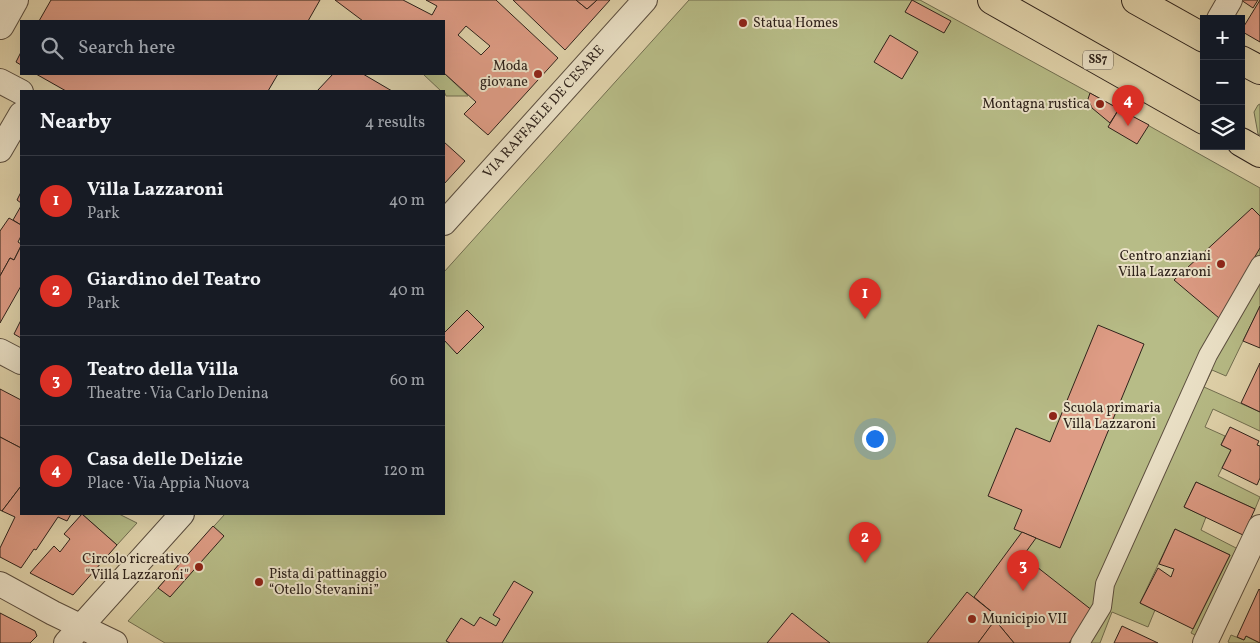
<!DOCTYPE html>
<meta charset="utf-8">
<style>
:root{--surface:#171b24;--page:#242831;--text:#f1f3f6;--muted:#9ea1a6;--line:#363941;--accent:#d93025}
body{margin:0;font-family:Vollkorn,serif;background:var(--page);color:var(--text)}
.controls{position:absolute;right:15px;top:15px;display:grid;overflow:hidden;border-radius:0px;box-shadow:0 5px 20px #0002}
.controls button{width:45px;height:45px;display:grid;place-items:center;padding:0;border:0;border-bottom:1px solid var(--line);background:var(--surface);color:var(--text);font:25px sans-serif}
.you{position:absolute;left:874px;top:438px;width:18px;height:18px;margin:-12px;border:4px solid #fff;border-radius:50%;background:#1a73e8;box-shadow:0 0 0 8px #1a73e833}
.badge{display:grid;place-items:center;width:32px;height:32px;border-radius:50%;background:var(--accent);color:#fff;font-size:16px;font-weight:700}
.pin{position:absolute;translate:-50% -41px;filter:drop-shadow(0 1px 2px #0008)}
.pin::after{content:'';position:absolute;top:26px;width:18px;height:15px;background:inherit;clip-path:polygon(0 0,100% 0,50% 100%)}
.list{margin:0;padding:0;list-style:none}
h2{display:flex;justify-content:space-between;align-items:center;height:65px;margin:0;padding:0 20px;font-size:21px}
h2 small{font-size:16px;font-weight:400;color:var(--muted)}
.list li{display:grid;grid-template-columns:32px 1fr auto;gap:15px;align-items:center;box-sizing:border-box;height:90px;padding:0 20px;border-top:1px solid var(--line)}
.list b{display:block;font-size:19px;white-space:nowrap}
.list p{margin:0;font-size:16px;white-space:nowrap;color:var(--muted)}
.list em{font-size:16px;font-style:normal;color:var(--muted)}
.icon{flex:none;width:28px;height:28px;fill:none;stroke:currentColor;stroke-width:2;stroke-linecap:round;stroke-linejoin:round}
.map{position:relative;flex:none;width:1260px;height:643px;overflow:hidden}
.search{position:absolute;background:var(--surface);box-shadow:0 5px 20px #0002;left:20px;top:20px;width:425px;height:55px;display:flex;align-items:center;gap:12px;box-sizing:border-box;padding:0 18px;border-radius:0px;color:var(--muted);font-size:19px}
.panel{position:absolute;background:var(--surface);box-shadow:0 5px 20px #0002;left:20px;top:90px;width:425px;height:425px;border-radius:0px}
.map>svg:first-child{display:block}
.green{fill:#b7bc87;stroke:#726f51}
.building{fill:#de9c85;stroke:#2e221b;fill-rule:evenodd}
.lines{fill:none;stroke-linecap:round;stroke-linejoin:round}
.pedestrian-casing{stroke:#5b4e3f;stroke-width:20}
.minor-casing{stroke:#5b4e3f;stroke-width:26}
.tertiary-casing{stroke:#5b4e3f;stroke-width:30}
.primary-casing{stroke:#2e221b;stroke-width:30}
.pedestrian{stroke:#ece3c9;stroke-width:18}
.minor{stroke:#ece3c9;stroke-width:24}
.tertiary{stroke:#ece3c9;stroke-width:28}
.primary{stroke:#e1d4ac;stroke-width:28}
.poi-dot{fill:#8f2418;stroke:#ece3c9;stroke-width:2}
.labels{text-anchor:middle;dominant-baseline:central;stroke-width:4;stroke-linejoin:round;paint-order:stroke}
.shield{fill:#ece3c9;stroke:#675c4f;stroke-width:1}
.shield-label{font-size:12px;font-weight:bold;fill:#2e221b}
.poi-label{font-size:14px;fill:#2e221b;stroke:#ece3c9;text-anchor:start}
.street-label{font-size:14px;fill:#2e221b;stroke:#ece3c9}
</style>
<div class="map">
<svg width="1260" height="643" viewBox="0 0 1260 643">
<rect width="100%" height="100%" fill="#e1d4ac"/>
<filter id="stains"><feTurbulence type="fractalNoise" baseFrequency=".004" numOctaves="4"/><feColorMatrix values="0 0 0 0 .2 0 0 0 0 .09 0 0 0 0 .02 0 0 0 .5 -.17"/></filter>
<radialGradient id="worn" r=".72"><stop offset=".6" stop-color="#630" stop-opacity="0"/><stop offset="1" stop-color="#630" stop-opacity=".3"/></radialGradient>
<g class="green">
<path d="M689 0H920L1119 109 1260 188V306L1226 376 1212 370 1204 387 1260 412V431L1213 409 1205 427 1225 436 1221 445 1231 450 1218 476 1260 497 1255 509 1196 482 1184 507 1206 517 1201 530 1238 549 1197 636 1191 633 1230 555 1175 529 1140 603 1155 610 1148 627 1112 612 1100 643H165L128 621 225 514H444V272Z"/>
<path d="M444 73 468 96H446L444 91H441L423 74Z"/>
<path d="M1260 104V135L1258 134 1254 112 1258 105Z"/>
<path d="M82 514H119L137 523 117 545Z"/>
<path d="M1231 635 1244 640 1246 636 1260 643H1230L1228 642Z"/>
</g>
<g class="building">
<path d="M51 0H320L308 21H39Z"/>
<path d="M335 0H403L432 15 437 6 426 0H496L558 58 488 135 464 114 476 102 444 73V21H363ZM466 26 490 46 481 55 458 35Z"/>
<path d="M513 0H576L587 9 597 0H610L565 50Z"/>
<path d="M576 0H597L587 9Z"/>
<path d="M912 0 951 21 944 33 905 12Z"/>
<path d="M1241 0H1258L1253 8Z"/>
<path d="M1260 0V42L1241 31Z"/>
<path d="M890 35 918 52 902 79 874 62Z"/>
<path d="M21 52V65L16 62Z"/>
<path d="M36 74H278L268 91H66Z"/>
<path d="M333 74H363L392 91H317Z"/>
<path d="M1090 93 1119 109 1110 123 1092 108 1088 99Z"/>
<path d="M1119 109 1149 125 1137 144 1108 127Z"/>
<path d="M444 142 465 161 444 184Z"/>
<path d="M21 192V203L17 200Z"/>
<path d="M21 206V225L13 220Z"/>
<path d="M1252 208 1260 216V248L1219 318 1174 280Z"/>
<path d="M9 218 21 225V236L18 242 21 244V246L14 260 10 258 0 276V231Z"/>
<path d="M21 246V286L0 323V276L10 258 14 260Z"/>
<path d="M1260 306V348L1243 341Z"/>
<path d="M467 310 484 327 457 354 444 340V333Z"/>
<path d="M21 320V338L14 334Z"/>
<path d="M1098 325 1144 344 1060 548 1014 529 1022 510 988 496 1016 428 1050 442Z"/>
<path d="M1260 363V412L1241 403Z"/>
<path d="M0 389 21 400V448L0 437Z"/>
<path d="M1230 427 1259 441 1257 445 1260 446V478L1257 485 1222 468 1231 450 1221 445Z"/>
<path d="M0 437 21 448V486L2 511 0 510Z"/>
<path d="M1196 482 1255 509 1243 535 1184 507Z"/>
<path d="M21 486V514H71L67 521 58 517 36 550 34 549 21 568 0 557V548L15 517 2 511Z"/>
<path d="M82 514 117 545 73 595 30 573 54 546 60 552 70 539 64 534Z"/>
<path d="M213 526 224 536 170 597 158 588Z"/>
<path d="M1175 529 1230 555 1193 629 1140 603 1158 568 1171 577 1174 569 1159 564Z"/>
<path d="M1022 532 1036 538 1023 556 1093 611 1069 643H1014L995 620 998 617 974 597Z"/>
<path d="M514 581 533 592 502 643H450L446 641 461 618 474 626 480 617 496 626 500 619 493 615Z"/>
<path d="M1259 589 1260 590V643L1246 636 1244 640 1237 637Z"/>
<path d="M967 592 998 617 978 643H927Z"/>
<path d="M0 613 35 631 37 636 30 643H0Z"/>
<path d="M792 613 817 633 830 643H767Z"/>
<path d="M995 620 1014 643H978Z"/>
<path d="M1122 626 1158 643H1114Z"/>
</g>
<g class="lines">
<defs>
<path id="pedestrian" d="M1080 643 1102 607 1105 584 1208 355 1260 265"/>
<g id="minor">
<path d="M1219 19 1230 0"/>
<path d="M0 81 21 92"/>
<path d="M0 150 21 114"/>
<path d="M444 223 645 0"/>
<path d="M0 351 21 362"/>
<path d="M0 584 53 613 115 643"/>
<path d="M66 643 182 514"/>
<path d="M1205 643 1260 527"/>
</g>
<path id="tertiary" d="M0 25 14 0"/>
<g id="primary">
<path d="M992 0 1204 120"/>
<path d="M1136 0 1204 38"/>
<path d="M1241 60 1260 70"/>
<path d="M1241 142 1260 153"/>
</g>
</defs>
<use href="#pedestrian" class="pedestrian-casing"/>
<use href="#minor" class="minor-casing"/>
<use href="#tertiary" class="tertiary-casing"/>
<use href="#primary" class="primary-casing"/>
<use href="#pedestrian" class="pedestrian"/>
<use href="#minor" class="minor"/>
<use href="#tertiary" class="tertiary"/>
<use href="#primary" class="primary"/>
</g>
<g class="poi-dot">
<circle cx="743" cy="23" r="5"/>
<circle cx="538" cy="74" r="5"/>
<circle cx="1100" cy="104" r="5"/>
<circle cx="1221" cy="264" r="5"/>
<circle cx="1053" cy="416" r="5"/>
<circle cx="199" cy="567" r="5"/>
<circle cx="259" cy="582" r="5"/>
<circle cx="972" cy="619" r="5"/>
</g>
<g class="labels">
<rect class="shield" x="1083" y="50.5" width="30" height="19" rx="4"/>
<g class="shield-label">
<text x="1098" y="60">SS7</text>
</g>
<g class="poi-label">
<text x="753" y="23">Statua Homes</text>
<text x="528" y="66" text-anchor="end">Moda<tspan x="528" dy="16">giovane</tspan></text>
<text x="1090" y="104" text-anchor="end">Montagna rustica</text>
<text x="1211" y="256" text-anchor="end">Centro anziani<tspan x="1211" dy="16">Villa Lazzaroni</tspan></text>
<text x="1063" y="408">Scuola primaria<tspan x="1063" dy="16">Villa Lazzaroni</tspan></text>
<text x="189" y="559" text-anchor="end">Circolo ricreativo<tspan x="189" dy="16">"Villa Lazzaroni"</tspan></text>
<text x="269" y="574">Pista di pattinaggio<tspan x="269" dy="16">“Otello Stevanini”</tspan></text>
<text x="982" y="619">Municipio VII</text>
</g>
<g class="street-label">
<text transform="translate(544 112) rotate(-48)">VIA RAFFAELE DE CESARE</text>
</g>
</g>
<rect width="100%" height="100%" filter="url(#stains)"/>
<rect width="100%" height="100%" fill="url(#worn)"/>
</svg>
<div class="controls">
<button>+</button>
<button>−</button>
<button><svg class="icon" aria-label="layers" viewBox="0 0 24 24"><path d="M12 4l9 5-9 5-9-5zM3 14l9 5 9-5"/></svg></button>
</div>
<div class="you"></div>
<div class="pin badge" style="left:865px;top:319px">1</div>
<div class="pin badge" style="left:865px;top:563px">2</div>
<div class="pin badge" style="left:1023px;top:591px">3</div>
<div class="pin badge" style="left:1128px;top:126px">4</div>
<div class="search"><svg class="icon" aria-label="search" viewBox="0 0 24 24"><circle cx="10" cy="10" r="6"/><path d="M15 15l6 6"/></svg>Search here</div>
<section class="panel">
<h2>Nearby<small>4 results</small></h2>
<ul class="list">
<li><span class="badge">1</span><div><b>Villa Lazzaroni</b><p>Park</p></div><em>40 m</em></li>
<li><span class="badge">2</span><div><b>Giardino del Teatro</b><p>Park</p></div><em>40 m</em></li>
<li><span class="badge">3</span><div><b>Teatro della Villa</b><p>Theatre · Via Carlo Denina</p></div><em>60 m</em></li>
<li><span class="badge">4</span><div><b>Casa delle Delizie</b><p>Place · Via Appia Nuova</p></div><em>120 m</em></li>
</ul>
</section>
</div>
